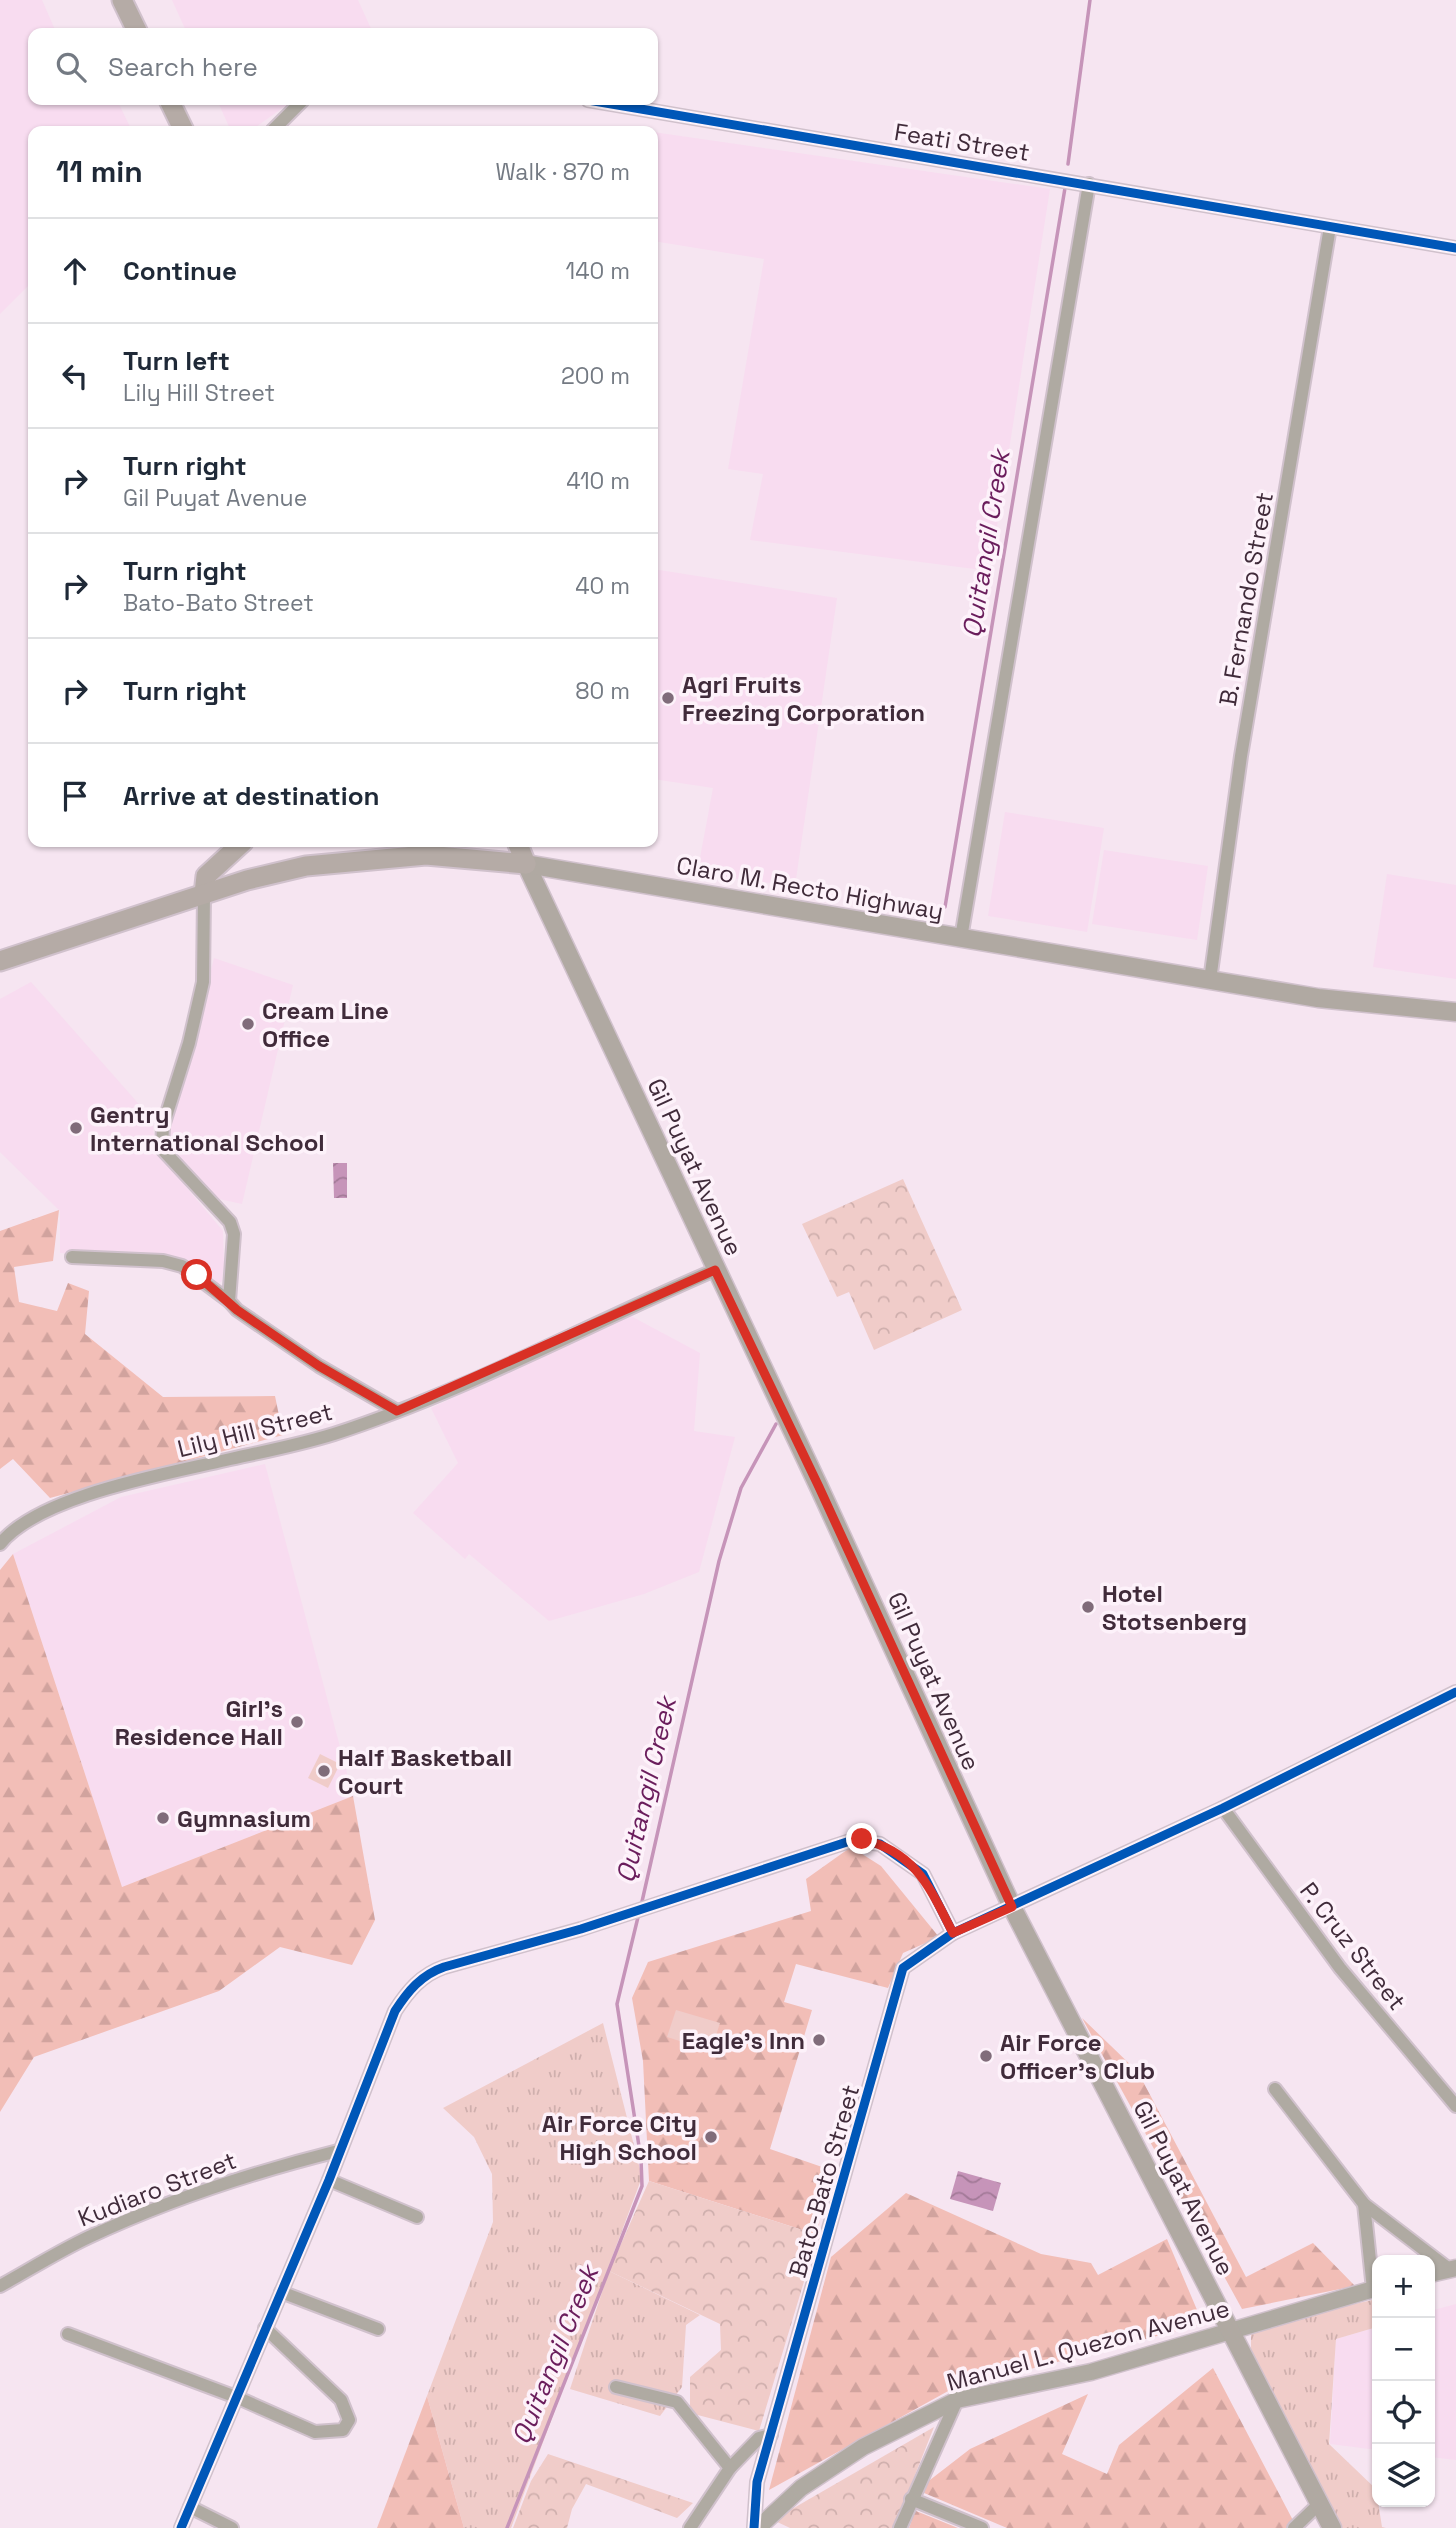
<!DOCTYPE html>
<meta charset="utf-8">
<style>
:root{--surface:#fff;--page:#f2f2f3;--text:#1f2937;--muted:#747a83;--line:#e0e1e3}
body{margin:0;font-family:"Space Grotesk",sans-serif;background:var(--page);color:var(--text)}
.controls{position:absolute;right:21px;bottom:21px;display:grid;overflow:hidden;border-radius:14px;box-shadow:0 2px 5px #0004}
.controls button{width:63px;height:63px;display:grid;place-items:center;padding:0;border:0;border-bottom:2px solid var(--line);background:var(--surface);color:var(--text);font:35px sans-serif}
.stop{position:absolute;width:21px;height:21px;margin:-16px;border:5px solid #d93025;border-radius:50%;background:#fff}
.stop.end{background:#d93025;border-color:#fff;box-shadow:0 2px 7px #0008}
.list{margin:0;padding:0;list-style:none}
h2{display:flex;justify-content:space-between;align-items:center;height:91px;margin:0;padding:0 28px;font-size:30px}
h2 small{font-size:23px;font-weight:400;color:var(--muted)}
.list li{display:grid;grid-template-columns:46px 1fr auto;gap:21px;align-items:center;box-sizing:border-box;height:105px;padding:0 28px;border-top:2px solid var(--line)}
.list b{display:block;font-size:26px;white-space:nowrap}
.list p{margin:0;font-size:23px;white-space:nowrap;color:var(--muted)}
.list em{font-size:23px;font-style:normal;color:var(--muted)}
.icon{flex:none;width:38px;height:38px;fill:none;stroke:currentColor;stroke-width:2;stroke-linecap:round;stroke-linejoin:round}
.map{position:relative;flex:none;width:1456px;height:2528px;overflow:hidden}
.search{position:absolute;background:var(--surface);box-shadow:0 2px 5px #0004;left:28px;top:28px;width:630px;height:77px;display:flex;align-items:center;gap:18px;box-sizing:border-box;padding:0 24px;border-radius:14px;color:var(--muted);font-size:26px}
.panel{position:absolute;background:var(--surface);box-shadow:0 2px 5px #0004;left:28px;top:126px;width:630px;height:721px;border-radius:14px}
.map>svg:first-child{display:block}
.built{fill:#f8dcf0}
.grass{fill:url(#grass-tufts)}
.forest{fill:url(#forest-firs)}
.park{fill:url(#park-crowns)}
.pitch{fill:#f0ccc9}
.water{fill:url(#water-waves)}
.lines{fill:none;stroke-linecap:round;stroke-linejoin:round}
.stream{stroke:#c694b9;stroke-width:3.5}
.minor-casing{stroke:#d0c1cc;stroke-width:16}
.tertiary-casing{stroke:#d0c1cc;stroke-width:19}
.secondary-casing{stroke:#d0c1cc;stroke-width:21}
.primary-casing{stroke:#d0c1cc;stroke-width:23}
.minor{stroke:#afaaa2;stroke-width:12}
.tertiary{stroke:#afaaa2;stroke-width:16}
.secondary{stroke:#b0a9a2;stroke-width:18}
.primary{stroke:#b5aba6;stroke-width:19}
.cycleway-casing{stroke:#fdf2fa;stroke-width:13}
.cycleway{stroke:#0057b8;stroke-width:9}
.route{stroke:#d93025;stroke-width:9}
.poi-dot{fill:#806c7a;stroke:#fdf2fa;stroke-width:2.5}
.labels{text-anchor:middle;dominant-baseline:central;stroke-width:7;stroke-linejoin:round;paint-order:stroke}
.street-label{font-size:24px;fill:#402b3a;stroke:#fdf2fa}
.poi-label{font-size:24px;font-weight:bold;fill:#402b3a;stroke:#fdf2fa;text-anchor:start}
.water-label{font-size:26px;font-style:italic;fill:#6a1d5c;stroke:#fdf2fa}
</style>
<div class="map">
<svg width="1456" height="2528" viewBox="0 0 1456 2528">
<defs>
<pattern id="grass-tufts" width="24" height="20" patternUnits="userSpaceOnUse" patternTransform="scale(1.75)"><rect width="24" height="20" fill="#f0ccc9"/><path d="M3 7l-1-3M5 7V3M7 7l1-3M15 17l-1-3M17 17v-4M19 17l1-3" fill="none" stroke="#cfafad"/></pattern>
<pattern id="forest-firs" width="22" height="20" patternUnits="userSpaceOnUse" patternTransform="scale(1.75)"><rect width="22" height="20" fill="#f2beb7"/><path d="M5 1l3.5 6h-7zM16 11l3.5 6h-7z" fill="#d1a39e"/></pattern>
<pattern id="park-crowns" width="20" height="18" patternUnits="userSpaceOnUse" patternTransform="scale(1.75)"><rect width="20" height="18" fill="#f0ccc9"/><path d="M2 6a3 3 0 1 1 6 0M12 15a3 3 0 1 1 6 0" fill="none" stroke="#cfafad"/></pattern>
<pattern id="water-waves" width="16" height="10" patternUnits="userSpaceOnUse" patternTransform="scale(1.75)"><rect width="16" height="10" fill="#c694b9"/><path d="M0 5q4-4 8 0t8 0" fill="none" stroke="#a27997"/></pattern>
</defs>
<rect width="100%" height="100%" fill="#f6e5f1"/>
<g class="built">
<path d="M0 0H42L56 32 60 33H33V100H117L132 131H33V281L0 314Z"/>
<path d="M172 0H358L373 33H187Z"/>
<path d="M217 100H294L250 131H231Z"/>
<path d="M653 132 1050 189 990 571 750 540 763 474 728 469 764 259 653 241Z"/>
<path d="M653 569 837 598 795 886 697 874 713 788 653 779Z"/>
<path d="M1005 812 1104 828 1087 932 988 916Z"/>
<path d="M1104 850 1208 866 1197 940 1092 924Z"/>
<path d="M1387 874 1456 885V979L1373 967Z"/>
<path d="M214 958 293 985 242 1204 219 1199 180 1164 167 1143Z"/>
<path d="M31 982 152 1119 156 1151 223 1231 224 1264 222 1281 217 1285 199 1265 184 1259 60 1253V1211L0 1152V999Z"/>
<path d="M629 1315 700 1353 694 1431 735 1437 699 1572 644 1594 549 1621 469 1554 465 1559 413 1513 458 1463 431 1408Z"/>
<path d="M265 1464 353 1796 122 1887 13 1554 121 1497Z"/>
<path d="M1456 2304V2460L1430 2457V2311Z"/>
<path d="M1377 2327V2450L1330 2444 1336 2339Z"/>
</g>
<g class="grass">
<path d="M603 2023 642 2177 511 2528H464L427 2396 493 2222 492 2174 474 2137 443 2108Z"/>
<path d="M609 2271 700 2315 686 2325 682 2387 660 2416 570 2389Z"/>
<path d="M1377 2299V2327L1336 2339 1329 2444 1376 2489 1382 2527 1386 2528H1341L1251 2349V2333L1310 2314Z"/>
</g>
<g class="forest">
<path d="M59 1210 53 1261 14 1267 19 1302 57 1311 68 1283 89 1291 85 1334 163 1397 275 1396 283 1435 50 1498 13 1459 0 1469V1231Z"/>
<path d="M13 1554 122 1887 353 1796 375 1920 352 1965 280 1947 219 1991 34 2057 0 2112V1570Z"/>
<path d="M851 1847 881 1866 939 1937 903 1953 888 1988 796 1964 784 2002 812 2010 770 2149 825 2168 818 2235 649 2181 643 2061 632 1998 648 1962 811 1911 806 1879Z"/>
<path d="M1082 2018 1138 2072 1246 2277 1313 2243 1355 2286 1242 2309Z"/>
<path d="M906 2193 1041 2254 1091 2263 1098 2275 1167 2239 1203 2324 950 2390 769 2490 831 2257Z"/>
<path d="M1213 2368 1297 2528H1007L917 2490 970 2449 1088 2394 1062 2454 1107 2474 1119 2445Z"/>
<path d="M427 2396 464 2528H377Z"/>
<path d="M915 2511H916L958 2528H909Z"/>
</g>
<g class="park">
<path d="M903 1179 962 1310 874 1350 849 1292 837 1297 802 1224Z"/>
<path d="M649 2181 818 2235 759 2431 690 2413V2377L721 2350 720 2324 609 2271Z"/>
<path d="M934 2427 894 2528H790L773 2520Z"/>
<path d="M548 2454 693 2503 677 2518 586 2484 572 2509 567 2528H513L531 2481Z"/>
</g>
<g class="pitch">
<path d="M320 1754 340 1764 328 1788 308 1778Z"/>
<path d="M676 2010 720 2023 711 2051 667 2037Z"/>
</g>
<g class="water">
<path d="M333 1163H347V1198H334Z"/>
<path d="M958 2171 1001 2183 993 2211 950 2199Z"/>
</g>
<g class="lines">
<g class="stream">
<path d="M1068 164 1090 0"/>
<path d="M945 907 1065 188"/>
<path d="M641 1906 719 1561 741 1488 776 1424"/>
<path d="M507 2528 642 2186 641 2159 617 2004 639 1913"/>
</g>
<defs>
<g id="minor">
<path d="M588 100 1456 248"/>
<path d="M272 131 303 100"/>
<path d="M204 894 203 982 189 1043 163 1126 162 1149 230 1222 234 1234 229 1301 237 1310 319 1366 397 1411"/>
<path d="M961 938 1089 184"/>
<path d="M1210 980 1241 756 1330 227"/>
<path d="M72 1257 163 1261 182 1266 229 1301"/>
<path d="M0 1544C38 1496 166 1474 226 1460 262 1452 299 1445 334 1434 464 1392 589 1324 715 1270"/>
<path d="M1223 1808 1340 1968 1456 2106"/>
<path d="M1275 2089 1364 2204 1449 2269"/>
<path d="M329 2180 417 2217"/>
<path d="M1364 2204 1373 2289"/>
<path d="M0 2286C29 2270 59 2251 89 2237 168 2200 254 2172 338 2151"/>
<path d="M281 2292 378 2329"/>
<path d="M68 2334 236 2397 315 2432 343 2430 349 2420 341 2400 265 2328"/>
<path d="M616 2387 677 2402 730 2468 690 2528"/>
<path d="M730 2468 759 2438 771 2435"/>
<path d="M911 2499 982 2528"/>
<path d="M190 2507 232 2528"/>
<path d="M181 2528 329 2180 395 2011C408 1991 421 1975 444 1967L581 1929 853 1840 880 1844 923 1874 953 1933"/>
<path d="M754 2528 757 2482 903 1968 953 1933 1223 1808 1456 1692"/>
<path d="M900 2528 957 2400"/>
<path d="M1294 2528 1320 2503"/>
</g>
<g id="tertiary">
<path d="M1430 2274 1456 2268"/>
<path d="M758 2528 801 2488 863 2447 957 2400 1091 2372 1377 2288"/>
</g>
<g id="secondary">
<path d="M526 864 819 1487 1012 1907 1332 2528"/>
<path d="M526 864 1210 980 1318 998 1456 1012"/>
</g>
<g id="primary">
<path d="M122 0 138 33"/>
<path d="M169 100 184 131"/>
<path d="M517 842 526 864"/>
<path d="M204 894 206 876 243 842"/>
<path d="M0 961 247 880 306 866 426 855 526 864"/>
</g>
</defs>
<use href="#minor" class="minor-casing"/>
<use href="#tertiary" class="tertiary-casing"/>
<use href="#secondary" class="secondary-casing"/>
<use href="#primary" class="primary-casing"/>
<use href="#minor" class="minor"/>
<use href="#tertiary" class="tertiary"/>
<use href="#secondary" class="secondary"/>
<use href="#primary" class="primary"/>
<defs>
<g id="cycleway">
<path d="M588 100 1456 248"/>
<path d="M181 2528 329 2180 395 2011C408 1991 421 1975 444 1967L581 1929 853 1840 880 1844 923 1874 953 1933"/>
<path d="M754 2528 757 2482 903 1968 953 1933 1223 1808 1456 1692"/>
</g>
</defs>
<use href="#cycleway" class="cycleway-casing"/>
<use href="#cycleway" class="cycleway"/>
</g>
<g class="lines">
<path class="route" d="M197 1275 237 1310 319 1366 397 1411 715 1270 819 1487 1012 1907 953 1933C930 1888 916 1852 862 1839"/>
</g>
<g class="poi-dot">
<circle cx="668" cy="698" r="7"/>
<circle cx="248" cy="1024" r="7"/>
<circle cx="76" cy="1128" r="7"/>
<circle cx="1088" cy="1607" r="7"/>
<circle cx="297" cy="1722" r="7"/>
<circle cx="324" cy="1771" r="7"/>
<circle cx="163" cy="1818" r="7"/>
<circle cx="819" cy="2040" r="7"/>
<circle cx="986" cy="2056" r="7"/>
<circle cx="711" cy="2137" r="7"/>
</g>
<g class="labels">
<g class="street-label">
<text transform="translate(962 142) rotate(9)">Feati Street</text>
<text transform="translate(1246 599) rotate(-80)">B. Fernando Street</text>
<text transform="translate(810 888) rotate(10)">Claro M. Recto Highway</text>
<text transform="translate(695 1167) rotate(65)">Gil Puyat Avenue</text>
<text transform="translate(255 1430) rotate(-14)">Lily Hill Street</text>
<text transform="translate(934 1681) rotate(66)">Gil Puyat Avenue</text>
<text transform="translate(1353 1946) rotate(52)">P. Cruz Street</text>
<text transform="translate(824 2181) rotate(-74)">Bato-Bato Street</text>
<text transform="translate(1184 2188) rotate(63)">Gil Puyat Avenue</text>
<text transform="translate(157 2189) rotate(-21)">Kudiaro Street</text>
<text transform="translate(1088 2345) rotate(-15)">Manuel L. Quezon Avenue</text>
</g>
<g class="poi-label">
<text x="682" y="684">Agri Fruits<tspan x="682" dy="28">Freezing Corporation</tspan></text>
<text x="262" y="1010">Cream Line<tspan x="262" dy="28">Office</tspan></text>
<text x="90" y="1114">Gentry<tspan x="90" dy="28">International School</tspan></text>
<text x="1102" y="1593">Hotel<tspan x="1102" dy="28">Stotsenberg</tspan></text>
<text x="283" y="1708" text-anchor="end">Girl's<tspan x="283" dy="28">Residence Hall</tspan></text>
<text x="338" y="1757">Half Basketball<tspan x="338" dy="28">Court</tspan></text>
<text x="177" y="1818">Gymnasium</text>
<text x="805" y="2040" text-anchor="end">Eagle's Inn</text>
<text x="1000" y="2042">Air Force<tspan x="1000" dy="28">Officer's Club</tspan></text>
<text x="697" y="2123" text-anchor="end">Air Force City<tspan x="697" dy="28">High School</tspan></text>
</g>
<g class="water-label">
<text transform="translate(986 544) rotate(-81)">Quitangil Creek</text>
<text transform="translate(646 1790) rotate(-77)">Quitangil Creek</text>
<text transform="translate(555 2355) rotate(-68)">Quitangil Creek</text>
</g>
</g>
</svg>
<div class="controls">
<button>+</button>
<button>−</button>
<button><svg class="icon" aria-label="locate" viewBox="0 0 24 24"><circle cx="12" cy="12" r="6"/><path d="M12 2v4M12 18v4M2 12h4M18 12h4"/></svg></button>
<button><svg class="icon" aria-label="layers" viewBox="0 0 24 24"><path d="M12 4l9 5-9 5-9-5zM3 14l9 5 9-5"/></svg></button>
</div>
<div class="stop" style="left:197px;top:1275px"></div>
<div class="stop end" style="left:862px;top:1839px"></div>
<div class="search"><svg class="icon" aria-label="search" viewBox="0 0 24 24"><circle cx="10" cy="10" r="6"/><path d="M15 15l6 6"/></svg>Search here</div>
<section class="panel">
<h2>11 min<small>Walk · 870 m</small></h2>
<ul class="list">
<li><svg class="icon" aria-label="ahead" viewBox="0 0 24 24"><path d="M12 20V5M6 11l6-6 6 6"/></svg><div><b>Continue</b></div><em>140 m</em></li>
<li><svg class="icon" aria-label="left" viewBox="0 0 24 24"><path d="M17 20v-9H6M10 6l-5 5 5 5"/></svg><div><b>Turn left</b><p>Lily Hill Street</p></div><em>200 m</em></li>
<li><svg class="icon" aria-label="right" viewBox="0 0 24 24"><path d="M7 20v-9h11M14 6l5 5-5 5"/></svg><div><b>Turn right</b><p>Gil Puyat Avenue</p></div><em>410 m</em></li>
<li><svg class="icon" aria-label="right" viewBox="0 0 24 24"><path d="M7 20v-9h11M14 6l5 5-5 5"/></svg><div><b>Turn right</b><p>Bato-Bato Street</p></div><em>40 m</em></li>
<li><svg class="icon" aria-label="right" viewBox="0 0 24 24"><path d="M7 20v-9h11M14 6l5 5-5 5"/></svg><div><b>Turn right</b></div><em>80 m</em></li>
<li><svg class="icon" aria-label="arrive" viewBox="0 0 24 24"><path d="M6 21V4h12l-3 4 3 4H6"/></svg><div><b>Arrive at destination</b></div></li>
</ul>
</section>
</div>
